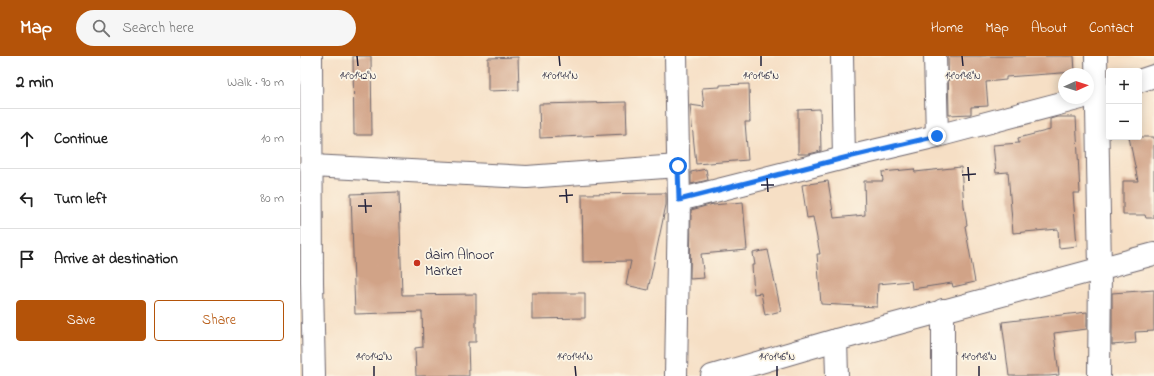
<!DOCTYPE html>
<meta charset="utf-8">
<style>
:root{--surface:#fff;--page:#f6f6f6;--text:#222;--muted:#767676;--line:#e0e0e0;--accent:#b45309}
body{margin:0;font-family:"Indie Flower",sans-serif;background:var(--page);color:var(--text)}
.controls{position:absolute;right:12px;top:12px;display:grid;overflow:hidden;border-radius:4px;box-shadow:0 2px 10px #0003}
.controls button{width:36px;height:36px;display:grid;place-items:center;padding:0;border:0;border-bottom:1px solid var(--line);background:var(--surface);color:var(--text);font:20px sans-serif}
.compass{position:absolute;left:758px;top:12px;width:36px;height:36px;border-radius:50%;background:var(--surface);box-shadow:0 2px 10px #0003;rotate:87deg}
.stop{position:absolute;width:12px;height:12px;margin:-9px;border:3px solid #1a73e8;border-radius:50%;background:#fff}
.stop.end{background:#1a73e8;border-color:#fff;box-shadow:0 1px 4px #0008}
.list{margin:0;padding:0;list-style:none}
h2{display:flex;justify-content:space-between;align-items:center;height:52px;margin:0;padding:0 16px;font-size:17px}
h2 small{font-size:13px;font-weight:400;color:var(--muted)}
.list li{display:grid;grid-template-columns:26px 1fr auto;gap:12px;align-items:center;box-sizing:border-box;height:60px;padding:0 16px;border-top:1px solid var(--line)}
.list b{display:block;font-size:15px;white-space:nowrap}
.list em{font-size:13px;font-style:normal;color:var(--muted)}
.actions{display:flex;gap:8px;padding:12px 16px}
.actions a{flex:1;padding:9px 0;border:1px solid var(--accent);border-radius:4px;text-align:center;font-size:14px;color:var(--accent)}
.actions .main{background:var(--accent);color:#fff}
.icon{flex:none;width:22px;height:22px;fill:none;stroke:currentColor;stroke-width:2;stroke-linecap:round;stroke-linejoin:round}
.map{position:relative;flex:none;width:854px;height:320px;overflow:hidden}
header{display:flex;align-items:center;gap:24px;box-sizing:border-box;height:56px;padding:0 20px;background:var(--accent);color:#fff}
header strong{font-size:19px}
nav{display:flex;gap:22px;margin-inline-start:auto;font-size:14px}
.search{width:280px;height:36px;background:var(--page);display:flex;align-items:center;gap:10px;box-sizing:border-box;padding:0 14px;border-radius:22px;color:var(--muted);font-size:15px}
main{display:flex}
aside{flex:1;background:var(--surface)}
.map>svg:first-child{display:block}
.building{fill:#d1a387}
.lines{fill:none;stroke-linecap:round;stroke-linejoin:round}
.street-casing{stroke:#6c646b;stroke-width:24}
.secondary-casing{stroke:#6c646b;stroke-width:24}
.street{stroke:#fff;stroke-width:22}
.secondary{stroke:#fff;stroke-width:22}
.route{stroke:#1a73e8;stroke-width:5}
.ticks{fill:none;stroke:#22223b;stroke-width:1.5}
.poi-dot{fill:#c8321e;stroke:#fcf5e5;stroke-width:1.5}
.labels{text-anchor:middle;dominant-baseline:central;stroke-width:3.5;stroke-linejoin:round;paint-order:stroke}
.poi-label{font-size:14px;fill:#22223b;stroke:#fcf5e5;text-anchor:start}
.ticks-label{font-size:10px;text-anchor:middle;fill:#22223b;stroke:#fcf5e5;stroke-width:3.5;stroke-linejoin:round;paint-order:stroke}
</style>
<header>
<strong>Map</strong>
<div class="search"><svg class="icon" aria-label="search" viewBox="0 0 24 24"><circle cx="10" cy="10" r="6"/><path d="M15 15l6 6"/></svg>Search here</div>
<nav><a>Home</a><a>Map</a><a>About</a><a>Contact</a></nav>
</header>
<main>
<aside>
<h2>2 min<small>Walk · 90 m</small></h2>
<ul class="list">
<li><svg class="icon" aria-label="ahead" viewBox="0 0 24 24"><path d="M12 20V5M6 11l6-6 6 6"/></svg><div><b>Continue</b></div><em>10 m</em></li>
<li><svg class="icon" aria-label="left" viewBox="0 0 24 24"><path d="M17 20v-9H6M10 6l-5 5 5 5"/></svg><div><b>Turn left</b></div><em>80 m</em></li>
<li><svg class="icon" aria-label="arrive" viewBox="0 0 24 24"><path d="M6 21V4h12l-3 4 3 4H6"/></svg><div><b>Arrive at destination</b></div></li>
</ul>
<div class="actions"><a class="main">Save</a><a>Share</a></div>
</aside>
<div class="map">
<svg width="854" height="320" viewBox="0 0 854 320">
<rect width="100%" height="100%" fill="#fcf5e5"/>
<filter id="ink" filterUnits="userSpaceOnUse"><feTurbulence type="fractalNoise" baseFrequency=".025" numOctaves="2"/><feDisplacementMap in="SourceGraphic" scale="8" xChannelSelector="R" yChannelSelector="G"/><feConvolveMatrix kernelMatrix="1 2 1 2 8 2 1 2 1" color-interpolation-filters="sRGB"/></filter>
<filter id="wash" filterUnits="userSpaceOnUse"><feTurbulence type="fractalNoise" baseFrequency=".012" numOctaves="4" result="noise"/><feDisplacementMap in="SourceGraphic" scale="16" xChannelSelector="R" yChannelSelector="G"/><feGaussianBlur stdDeviation="0.9" result="paint"/><feColorMatrix in="noise" values="0 0 0 0 0 0 0 0 0 0 0 0 0 0 0 0 0 1.4 0 .05"/><feComposite in="paint" operator="in"/></filter>
<g filter="url(#wash)">
<rect width="100%" height="100%" fill="#f6dfc5"/>
<g id="blocks">
<g class="building">
<path d="M53 0H71L72 79H54Z"/>
<path d="M648 0H774L775 16 706 21V24L686 26 688 50 671 51V58L649 59Z"/>
<path d="M218 1 219 34 188 35V2Z"/>
<path d="M449 28 450 66H445L448 104 396 108 390 49 404 51 402 32 420 31V29Z"/>
<path d="M326 46 327 78 240 82 239 48Z"/>
<path d="M520 53 521 95 509 98H498V54Z"/>
<path d="M757 61H776L780 137H773L777 190 759 192 758 173 713 177 708 116 696 117 693 89 719 87 718 82 750 74V63Z"/>
<path d="M829 81H854V162H846L845 159H823V125H838Z"/>
<path d="M661 111 664 150 667 169 665 170 675 226 653 231 652 227 612 233 611 225 578 228 577 251 521 248 517 198H520L513 161 507 162 502 129 528 125 534 162 565 159 564 125H583L582 116 614 113 615 116Z"/>
<path d="M406 113 408 124 391 128V116Z"/>
<path d="M99 136 102 239 176 238V286H168L169 320H116L115 292 123 291 122 256 55 258 51 138Z"/>
<path d="M366 137V149L348 234 326 229 331 205 283 206 282 138Z"/>
<path d="M443 146 447 194 401 198 404 222 390 223 391 154 413 148V149Z"/>
<path d="M468 194 481 255 465 259 461 237 454 238 452 209H455L453 197Z"/>
<path d="M854 234V275L835 276 836 287 812 289V237Z"/>
<path d="M232 237H285V262L232 263Z"/>
<path d="M787 256V273L754 277 759 319 749 320H709L702 266Z"/>
</g>
</g>
</g>
<g filter="url(#ink)">
<use href="#blocks" fill-opacity="0" stroke="#6c646b" stroke-width="1"/>
<g class="lines">
<defs>
<g id="street">
<path d="M542 0 544 102"/>
<path d="M635 0 637 80"/>
<path d="M796 0 800 212 799 320"/>
<path d="M839 25 854 20"/>
<path d="M11 110 227 121 378 110"/>
<path d="M379 144 544 102 637 80 781 42"/>
<path d="M643 254V320"/>
<path d="M536 284 537 320"/>
<path d="M376 320 379 144 376 0"/>
</g>
<g id="secondary">
<path d="M11 0 12 226 14 320"/>
<path d="M412 320 536 284 854 198"/>
</g>
</defs>
<use href="#street" class="street-casing"/>
<use href="#secondary" class="secondary-casing"/>
<use href="#street" class="street"/>
<use href="#secondary" class="secondary"/>
</g>
</g>
<g class="lines" filter="url(#ink)">
<path class="route" d="M378 110 379 144 544 102 637 80"/>
</g>
<path class="ticks" d="M57 0 58 10M259 0 260 10M461 0V10M662 0 663 10M668 111 669 125M662 119 676 118M467 122 468 136M461 129H474M266 133 267 147M259 140 273 139M65 143 66 157M58 150H72M74 310V320M275 310 276 320M477 310V320M679 310V320"/>
<circle class="poi-dot" cx="117" cy="207" r="4"/>
<g class="labels">
<g class="poi-label">
<text x="125" y="199">daim Alnoor<tspan x="125" dy="16">Market</tspan></text>
</g>
</g>
<g class="ticks-label">
<text x="58" y="23">14°01'42"N</text>
<text x="260" y="23">14°01'44"N</text>
<text x="461" y="23">14°01'46"N</text>
<text x="663" y="23">14°01'48"N</text>
<text x="74" y="304">14°01'42"N</text>
<text x="275" y="304">14°01'44"N</text>
<text x="477" y="304">14°01'46"N</text>
<text x="679" y="304">14°01'48"N</text>
</g>
</svg>
<div class="controls">
<button>+</button>
<button>−</button>
</div>
<svg class="compass" viewBox="-18 -18 36 36"><path d="M0-13l5 13h-10z" fill="#e53935"/><path d="M0 13l5-13h-10z" fill="#767676"/></svg>
<div class="stop" style="left:378px;top:110px"></div>
<div class="stop end" style="left:637px;top:80px"></div>
</div>
</main>
